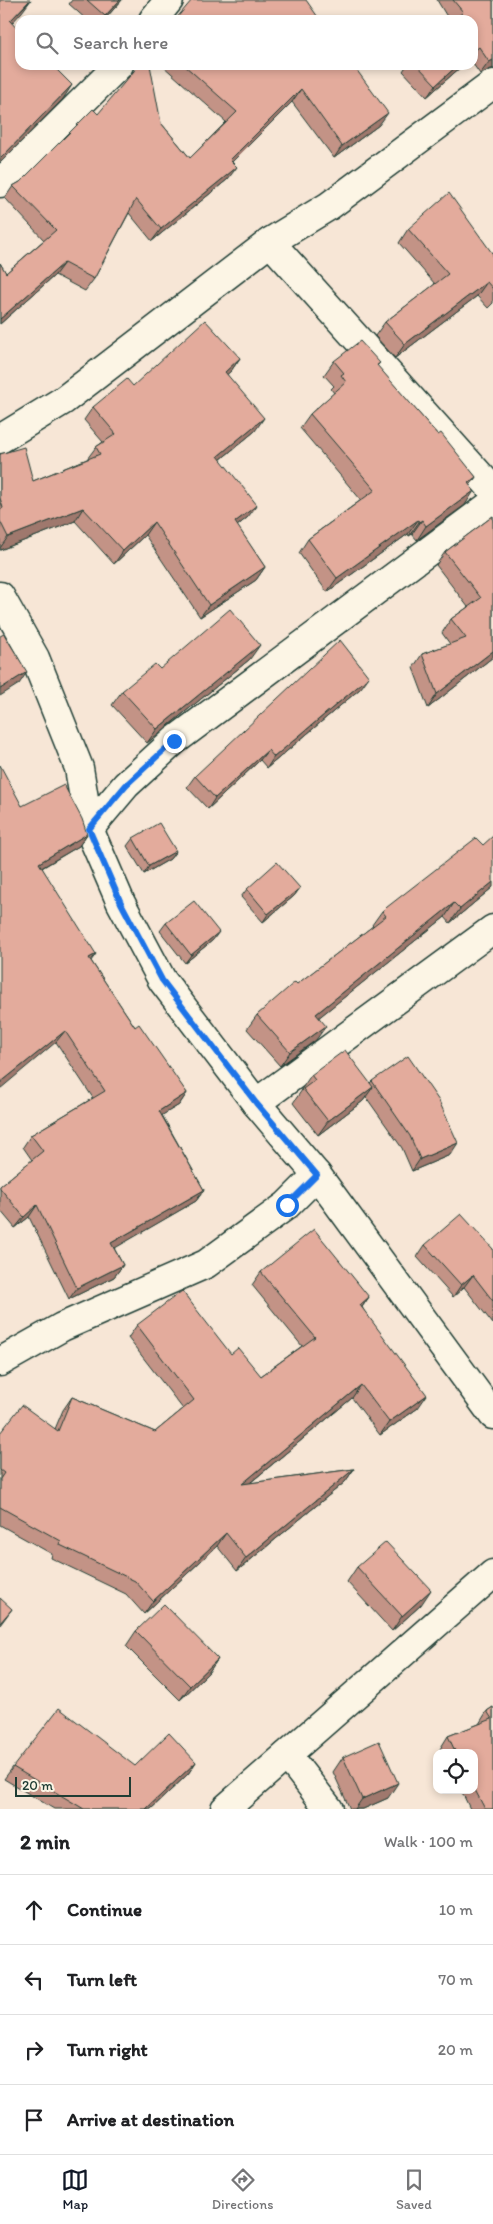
<!DOCTYPE html>
<meta charset="utf-8">
<style>
:root{--surface:#fff;--page:#f2f2f2;--text:#202124;--muted:#757577;--line:#e0e0e0;--accent:#111827}
body{margin:0;font-family:Itim,sans-serif;background:var(--page);color:var(--text)}
.controls{position:absolute;right:15px;bottom:15px;display:grid;overflow:hidden;border-radius:10px;box-shadow:0 2px 8px #0003}
.controls button{width:45px;height:45px;display:grid;place-items:center;padding:0;border:0;border-bottom:1px solid var(--line);background:var(--surface);color:var(--text);font:25px sans-serif}
.scale{position:absolute;left:15px;bottom:12px;width:116px;box-sizing:border-box;padding-left:5px;border:2px solid #1f3d34;border-top:0;font-size:14px;line-height:18px;white-space:nowrap;color:#1f3d34;-webkit-text-stroke:4px #fcf5e5;paint-order:stroke}
.stop{position:absolute;width:15px;height:15px;margin:-11px;border:4px solid #1a73e8;border-radius:50%;background:#fff}
.stop.end{background:#1a73e8;border-color:#fff;box-shadow:0 1px 5px #0008}
.list{margin:0;padding:0;list-style:none}
h2{display:flex;justify-content:space-between;align-items:center;height:65px;margin:0;padding:0 20px;font-size:21px}
h2 small{font-size:16px;font-weight:400;color:var(--muted)}
.list li{display:grid;grid-template-columns:32px 1fr auto;gap:15px;align-items:center;box-sizing:border-box;height:70px;padding:0 20px;border-top:1px solid var(--line)}
.list b{display:block;font-size:19px;white-space:nowrap}
.list em{font-size:16px;font-style:normal;color:var(--muted)}
.icon{flex:none;width:28px;height:28px;fill:none;stroke:currentColor;stroke-width:2;stroke-linecap:round;stroke-linejoin:round}
.map{position:relative;flex:none;width:493px;height:1809px;overflow:hidden}
.search{position:absolute;background:var(--surface);box-shadow:0 2px 8px #0003;left:15px;right:15px;top:15px;height:55px;display:flex;align-items:center;gap:12px;box-sizing:border-box;padding:0 18px;border-radius:15px;color:var(--muted);font-size:19px}
.sheet{height:345px;background:var(--surface)}
nav{display:flex;justify-content:space-around;align-items:center;box-sizing:border-box;height:70px;border-top:1px solid var(--line);background:var(--surface);font-size:14px;color:var(--muted)}
nav a{display:grid;justify-items:center;gap:2px}
nav .on{color:var(--accent)}
.map>svg:first-child{display:block}
.lines{fill:none;stroke-linecap:round;stroke-linejoin:round}
.street-casing{stroke:#1f3d34;stroke-width:31}
.street{stroke:#fcf5e5;stroke-width:28}
.wall{fill:#c39386;stroke:#1f3d34}
.shaded-wall{fill:#9f786d;stroke:#1f3d34}
.building{fill:#e3ab9c;stroke:#1f3d34}
.route{stroke:#1a73e8;stroke-width:6}
</style>
<div class="map">
<svg width="493" height="1809" viewBox="0 0 493 1809">
<rect width="100%" height="100%" fill="#f7e6d6"/>
<filter id="ink" filterUnits="userSpaceOnUse"><feTurbulence type="fractalNoise" baseFrequency=".02" numOctaves="2"/><feDisplacementMap in="SourceGraphic" scale="10" xChannelSelector="R" yChannelSelector="G"/><feConvolveMatrix kernelMatrix="1 2 1 2 8 2 1 2 1" color-interpolation-filters="sRGB"/></filter>
<g filter="url(#ink)">
<g class="lines">
<defs>
<g id="street">
<path d="M153 20 169 0"/>
<path d="M0 183 119 65"/>
<path d="M270 242 493 490"/>
<path d="M0 439 64 400 270 242 329 206 493 84"/>
<path d="M0 596 35 658 79 768 89 829 121 903 162 980 256 1103 317 1175 493 1415"/>
<path d="M89 829 126 785 174 741 493 503"/>
<path d="M256 1103 493 929"/>
<path d="M0 1362 62 1327 206 1264 287 1205 317 1175"/>
<path d="M287 1755 329 1809"/>
<path d="M225 1809 493 1574"/>
</g>
</defs>
<use href="#street" class="street-casing"/>
<use href="#street" class="street"/>
</g>
<g class="wall">
<path d="M72 0H122L104 20H87L69 4Z"/>
<path d="M437 0H493V69H491L480 74 473 64V20H451L446 15Z"/>
<path d="M162 65H353L379 125 334 158 292 102 232 162 228 179 152 241 129 213 94 279 85 291 55 275 0 324V263L6 273 44 240 5 198 13 186 20 182 98 114 161 123 190 158 226 122Z"/>
<path d="M407 65H463L427 97 403 71Z"/>
<path d="M408 229 492 253H493V303L488 308 477 296 395 358 375 336 385 322 435 284 399 243Z"/>
<path d="M240 358 231 371 227 374 255 431 220 460 248 517 237 526 265 567 256 580 200 617 145 535 114 564 75 521 0 550V454L33 481 87 459 96 447 103 442 84 420 93 407 133 386Z"/>
<path d="M334 361 380 363 377 366 438 435 476 477 470 485 465 505 417 540 412 534 409 536 408 534 327 592 299 553 308 539 361 500 300 428 310 414 334 393 331 389 334 386 324 375Z"/>
<path d="M493 516V657L428 708 413 668 422 654 450 644 442 633 451 619 468 607 436 565 445 552Z"/>
<path d="M250 659 147 743 112 705 122 691 160 669Z"/>
<path d="M361 688 267 768 260 760 208 809 187 787 195 776Z"/>
<path d="M22 806 87 834 79 846 42 868 91 961 135 1027 187 1093 179 1105 162 1115 204 1190 196 1201 114 1248 123 1265 114 1277 69 1299 29 1217 15 1228 0 1210V1186L32 1160 23 1147 31 1135 93 1098 56 1042Z"/>
<path d="M133 838 176 851 170 859 144 874 127 846Z"/>
<path d="M493 887 450 923 445 917 319 1017 316 1040 280 1066 247 1029 257 1015 373 926 372 925 382 911Z"/>
<path d="M300 888 294 896 263 922 241 897 247 889Z"/>
<path d="M166 923 213 940 185 963 160 931Z"/>
<path d="M311 1075 370 1083 372 1081 450 1155 412 1171 402 1148 366 1097 363 1101 318 1135 293 1103 302 1090H301Z"/>
<path d="M425 1245 493 1249V1324L464 1287 453 1297 417 1257Z"/>
<path d="M261 1272 369 1297 362 1307 418 1408 380 1435 352 1398 250 1483 354 1469 345 1482 237 1571 217 1546 144 1614 126 1594 51 1558 52 1554 0 1525V1433L55 1429 63 1410 72 1397 155 1432 183 1409 128 1338 137 1325 231 1354 261 1376 302 1346 252 1285Z"/>
<path d="M357 1567 421 1605 392 1631 347 1582Z"/>
<path d="M136 1631 218 1659 208 1673 180 1700 126 1646Z"/>
<path d="M493 1707V1809H470L461 1790H474V1753H442L440 1749 448 1736 479 1724 487 1711Z"/>
<path d="M343 1757 388 1798 363 1809H350L333 1772Z"/>
<path d="M196 1762 188 1774 151 1809H54L4 1779 13 1767 135 1766Z"/>
</g>
<g class="shaded-wall">
<path d="M31 0 22 12 1 35 10 21Z"/>
<path d="M120 0H122L104 20H102Z"/>
<path d="M493 60V69H491L480 74 489 62Z"/>
<path d="M458 65H463L427 97 436 85Z"/>
<path d="M72 85 63 99 0 163V159Z"/>
<path d="M301 89 292 102 221 173 230 160Z"/>
<path d="M388 113 379 125 334 158 342 146Z"/>
<path d="M237 167 228 179 152 241 161 229Z"/>
<path d="M64 263 55 275 0 324V319Z"/>
<path d="M487 282 477 296 395 358 405 344Z"/>
<path d="M240 358 231 371 216 384 225 372Z"/>
<path d="M264 418 255 431 209 469 218 456Z"/>
<path d="M476 477 466 491 468 483Z"/>
<path d="M474 491 465 505 417 540 426 526Z"/>
<path d="M257 505 248 517 226 535 235 522Z"/>
<path d="M83 508 75 521 0 550V548L8 537Z"/>
<path d="M418 520 408 534 327 592 337 578Z"/>
<path d="M422 520 412 534 409 536 419 522Z"/>
<path d="M154 522 145 535 114 564 123 551Z"/>
<path d="M265 567 256 580 200 617 209 605Z"/>
<path d="M260 645 250 659 147 743 157 729Z"/>
<path d="M493 651V657L428 708 437 694Z"/>
<path d="M27 672 19 684 0 696V689Z"/>
<path d="M369 677 361 688 267 768 274 757Z"/>
<path d="M268 750 260 760 208 809 215 798Z"/>
<path d="M87 834 79 846 31 874 39 863Z"/>
<path d="M176 851 170 859 144 874 149 866Z"/>
<path d="M493 882V887L450 923 460 909Z"/>
<path d="M300 888 294 896 263 922 268 914Z"/>
<path d="M454 903 445 917 307 1027 316 1014Z"/>
<path d="M219 932 213 940 185 963 191 955Z"/>
<path d="M96 954 88 965 89 958Z"/>
<path d="M326 1026 316 1040 280 1066 290 1052Z"/>
<path d="M65 1031 56 1042 0 1089V1083Z"/>
<path d="M373 1087 363 1101 318 1135 328 1121Z"/>
<path d="M187 1093 179 1105 151 1122 159 1111Z"/>
<path d="M458 1143 450 1155 412 1171 420 1159Z"/>
<path d="M204 1190 196 1201 103 1255 111 1243Z"/>
<path d="M37 1205 29 1217 15 1228 24 1217Z"/>
<path d="M123 1265 114 1277 69 1299 77 1288Z"/>
<path d="M473 1275 464 1287 453 1297 461 1285Z"/>
<path d="M369 1297 360 1310V1305Z"/>
<path d="M361 1385 352 1398 233 1497 242 1484Z"/>
<path d="M427 1395 418 1408 380 1435 389 1422Z"/>
<path d="M354 1469 345 1482 237 1571 246 1558Z"/>
<path d="M226 1533 217 1546 144 1614 153 1601Z"/>
<path d="M431 1590 421 1605 392 1631 402 1616Z"/>
<path d="M12 1609 0 1625V1623Z"/>
<path d="M218 1659 208 1673 180 1700 190 1686Z"/>
<path d="M196 1762 188 1774 151 1809H146Z"/>
<path d="M398 1783 388 1798 363 1809H355L362 1799Z"/>
</g>
<g class="building">
<path d="M0 0H30L10 21 20 32V65H52L72 85 0 159Z"/>
<path d="M87 0H120L105 16Z"/>
<path d="M192 0H306L320 20H175Z"/>
<path d="M453 0H493V60L489 62 479 47 473 52V20H454L463 12Z"/>
<path d="M139 65H150L161 123 190 158 237 112 184 65H353L388 113 342 146 301 89 230 160 237 167 161 229 136 199 94 279 64 263 0 319V263L6 273 56 230 13 186 20 182 93 109 98 114Z"/>
<path d="M417 65H458L436 85Z"/>
<path d="M449 193 492 253H493V289L487 282 405 344 385 322 448 274 408 229Z"/>
<path d="M205 320 240 358 225 372 264 418 218 456 257 505 235 522 265 567 209 605 154 522 123 551 83 508 8 537 0 521V510L3 508 0 498V454L24 447 33 481 100 454 96 447 116 434 93 407 127 379 133 386Z"/>
<path d="M360 341 380 363 377 365 438 435 441 433 476 477 468 483 474 491 426 526 422 520 419 522 418 520 337 578 308 539 375 490 310 414 346 382 341 375 344 373 334 361Z"/>
<path d="M493 516V651L437 694 422 654 466 638 451 619 481 598 445 552Z"/>
<path d="M230 609 260 645 157 729 122 691 155 664 160 669Z"/>
<path d="M4 634 27 672 0 689V636Z"/>
<path d="M340 640 369 677 274 757 268 750 215 798 195 776Z"/>
<path d="M0 765 22 806 64 785 82 819 87 834 39 863 96 954 89 958 135 1027 139 1024 187 1093 159 1111 204 1190 111 1243 123 1265 77 1288 37 1205 24 1217 0 1188V1186L43 1151 31 1135 105 1091 65 1031 0 1083Z"/>
<path d="M159 823 176 851 149 866 133 838Z"/>
<path d="M493 836V882L460 909 454 903 316 1014 326 1026 290 1052 257 1015 295 982 297 984 386 916 382 911 476 838 483 845Z"/>
<path d="M277 862 300 888 268 914 247 889Z"/>
<path d="M194 901 219 932 191 955 166 923Z"/>
<path d="M345 1050 373 1087 328 1121 303 1089 315 1080 311 1075Z"/>
<path d="M408 1056 439 1101 458 1143 420 1159 410 1136 372 1081Z"/>
<path d="M461 1214 493 1249V1301L473 1275 461 1285 425 1245Z"/>
<path d="M314 1229 369 1297 360 1305 427 1395 389 1422 361 1385 242 1484 354 1469 246 1558 226 1533 153 1601 135 1581 60 1545 61 1541 0 1507V1479L4 1473 0 1470V1433L22 1405 58 1431 72 1397 155 1432 194 1400 137 1325 182 1291 231 1354 238 1348 261 1376 315 1337 261 1272Z"/>
<path d="M386 1542 431 1590 402 1616 357 1567Z"/>
<path d="M0 1598 12 1609 0 1623Z"/>
<path d="M164 1604 218 1659 190 1686 136 1631Z"/>
<path d="M493 1707V1809H485L474 1788V1753H456L448 1736 492 1719 487 1711Z"/>
<path d="M59 1708 135 1766 169 1733 196 1762 146 1809H84L13 1767Z"/>
<path d="M379 1741 398 1783 362 1799 343 1757Z"/>
</g>
</g>
<g class="lines" filter="url(#ink)">
<path class="route" d="M174 741 126 785 89 829 121 903 162 980 256 1103 317 1175 287 1205"/>
</g>
</svg>
<div class="controls">
<button><svg class="icon" aria-label="locate" viewBox="0 0 24 24"><circle cx="12" cy="12" r="6"/><path d="M12 2v4M12 18v4M2 12h4M18 12h4"/></svg></button>
</div>
<div class="scale">20 m</div>
<div class="stop" style="left:287px;top:1205px"></div>
<div class="stop end" style="left:174px;top:741px"></div>
<div class="search"><svg class="icon" aria-label="search" viewBox="0 0 24 24"><circle cx="10" cy="10" r="6"/><path d="M15 15l6 6"/></svg>Search here</div>
</div>
<section class="sheet">
<h2>2 min<small>Walk · 100 m</small></h2>
<ul class="list">
<li><svg class="icon" aria-label="ahead" viewBox="0 0 24 24"><path d="M12 20V5M6 11l6-6 6 6"/></svg><div><b>Continue</b></div><em>10 m</em></li>
<li><svg class="icon" aria-label="left" viewBox="0 0 24 24"><path d="M17 20v-9H6M10 6l-5 5 5 5"/></svg><div><b>Turn left</b></div><em>70 m</em></li>
<li><svg class="icon" aria-label="right" viewBox="0 0 24 24"><path d="M7 20v-9h11M14 6l5 5-5 5"/></svg><div><b>Turn right</b></div><em>20 m</em></li>
<li><svg class="icon" aria-label="arrive" viewBox="0 0 24 24"><path d="M6 21V4h12l-3 4 3 4H6"/></svg><div><b>Arrive at destination</b></div></li>
</ul>
</section>
<nav>
<a class="on"><svg class="icon" aria-label="map" viewBox="0 0 24 24"><path d="M3 6l6-2 6 2 6-2v14l-6 2-6-2-6 2zM9 4v14M15 6v14"/></svg>Map</a>
<a><svg class="icon" aria-label="directions" viewBox="0 0 24 24"><path d="M12 3l9 9-9 9-9-9zM9 14v-3h6M13 9l2 2-2 2"/></svg>Directions</a>
<a><svg class="icon" aria-label="saved" viewBox="0 0 24 24"><path d="M7 4h10v16l-5-4-5 4z"/></svg>Saved</a>
</nav>
